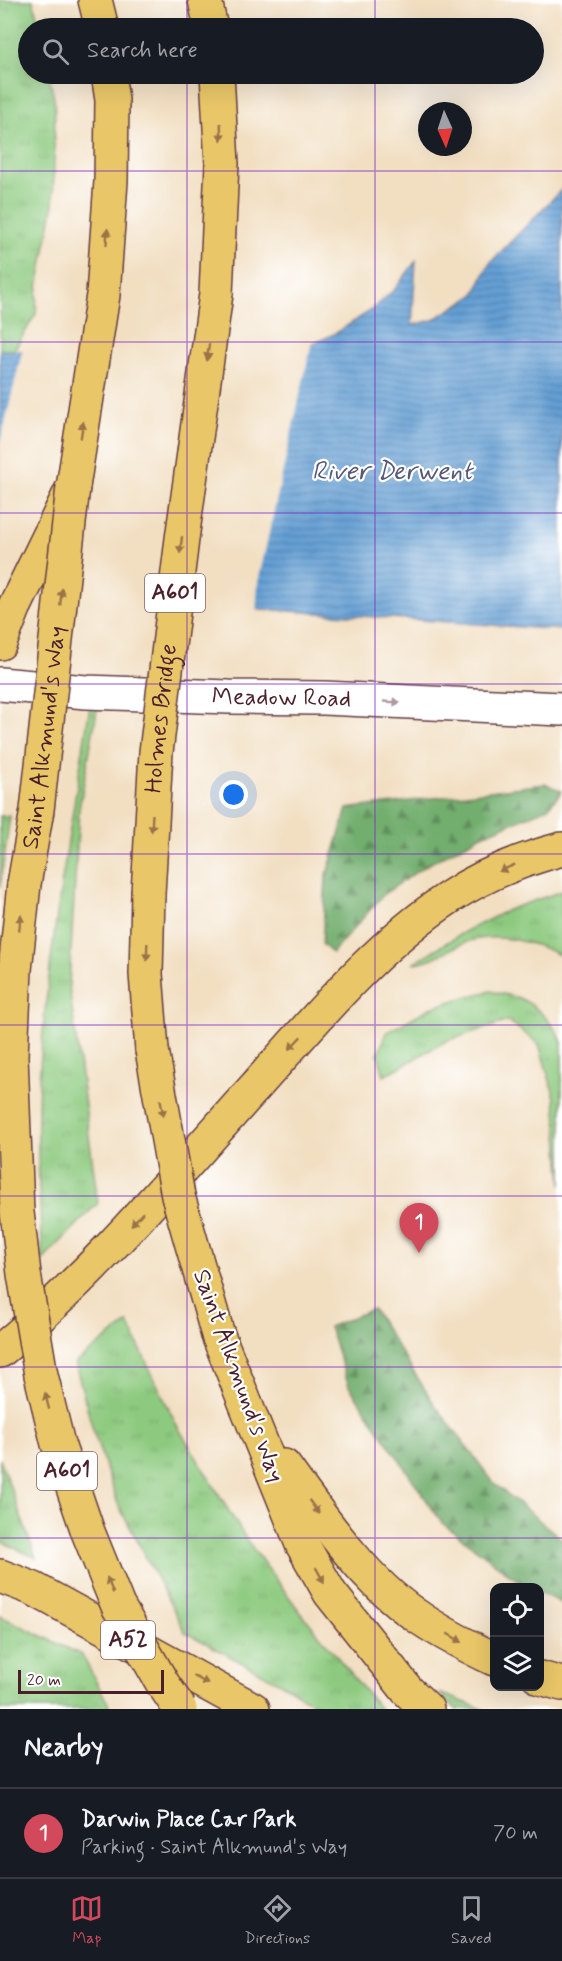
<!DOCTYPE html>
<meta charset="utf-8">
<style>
:root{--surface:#171b24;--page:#20242c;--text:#f1f3f6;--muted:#9ea1a6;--line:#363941;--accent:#d1495b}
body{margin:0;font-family:Mynerve,sans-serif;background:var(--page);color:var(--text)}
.controls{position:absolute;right:18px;bottom:18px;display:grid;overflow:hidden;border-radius:12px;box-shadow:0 6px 24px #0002}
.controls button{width:54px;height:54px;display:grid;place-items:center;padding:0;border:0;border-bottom:2px solid var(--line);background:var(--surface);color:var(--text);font:30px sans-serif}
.compass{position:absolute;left:418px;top:102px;width:54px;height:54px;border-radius:50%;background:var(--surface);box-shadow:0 6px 24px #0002;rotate:177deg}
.scale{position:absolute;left:18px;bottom:15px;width:146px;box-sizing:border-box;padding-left:6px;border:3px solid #4a1f2b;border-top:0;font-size:16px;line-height:21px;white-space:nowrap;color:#4a1f2b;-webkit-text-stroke:4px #fff;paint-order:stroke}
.you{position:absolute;left:234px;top:795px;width:21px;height:21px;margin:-15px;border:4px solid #fff;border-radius:50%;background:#1a73e8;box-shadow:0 0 0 9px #1a73e833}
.badge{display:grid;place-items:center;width:39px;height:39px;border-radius:50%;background:var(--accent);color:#fff;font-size:20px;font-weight:700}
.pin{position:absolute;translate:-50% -50px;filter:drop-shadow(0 2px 3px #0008)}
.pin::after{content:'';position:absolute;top:32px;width:21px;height:18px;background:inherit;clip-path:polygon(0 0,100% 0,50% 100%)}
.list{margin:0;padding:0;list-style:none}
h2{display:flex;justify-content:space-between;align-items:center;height:78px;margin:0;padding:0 24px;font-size:26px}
h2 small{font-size:20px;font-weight:400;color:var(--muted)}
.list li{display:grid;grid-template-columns:39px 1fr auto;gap:18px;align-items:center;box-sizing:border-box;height:90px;padding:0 24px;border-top:2px solid var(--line)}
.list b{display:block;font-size:22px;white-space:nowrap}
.list p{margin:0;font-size:20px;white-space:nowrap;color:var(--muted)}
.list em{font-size:20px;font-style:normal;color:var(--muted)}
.icon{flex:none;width:33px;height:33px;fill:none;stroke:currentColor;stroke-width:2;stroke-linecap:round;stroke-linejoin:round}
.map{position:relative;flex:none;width:562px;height:1709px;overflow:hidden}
.search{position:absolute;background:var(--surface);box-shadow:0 6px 24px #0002;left:18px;right:18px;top:18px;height:66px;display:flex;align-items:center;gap:15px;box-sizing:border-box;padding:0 21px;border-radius:33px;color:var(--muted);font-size:22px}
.sheet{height:168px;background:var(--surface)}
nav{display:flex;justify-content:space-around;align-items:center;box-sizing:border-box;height:84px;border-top:2px solid var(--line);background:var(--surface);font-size:16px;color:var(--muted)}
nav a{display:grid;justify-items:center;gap:3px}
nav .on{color:var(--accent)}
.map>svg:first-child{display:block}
.grass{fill:url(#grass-tufts);stroke:#6c7455;stroke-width:1.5}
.forest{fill:url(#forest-firs);stroke:#5e664c;stroke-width:1.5}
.water{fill:url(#water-rules);stroke:#575f80;stroke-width:1.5}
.pier{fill:#f2dfc2}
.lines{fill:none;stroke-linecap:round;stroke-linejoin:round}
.minor-casing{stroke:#633c42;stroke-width:36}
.primary-casing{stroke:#633c42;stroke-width:36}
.minor{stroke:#fff;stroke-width:33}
.primary{stroke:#e9c769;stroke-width:33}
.primary-bridge-casing{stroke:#633c42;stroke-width:36;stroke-linecap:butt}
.primary-bridge{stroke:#e9c769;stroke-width:33}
.oneway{fill:#9a734a}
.oneway2{fill:#ae9aa0}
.grid{fill:none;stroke:#7b2cbf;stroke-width:1.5;stroke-opacity:0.55}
.labels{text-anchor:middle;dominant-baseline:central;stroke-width:4.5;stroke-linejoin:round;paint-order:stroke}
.shield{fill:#fff;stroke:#80626b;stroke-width:1.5}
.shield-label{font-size:22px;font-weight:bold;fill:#4a1f2b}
.street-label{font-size:24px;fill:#4a1f2b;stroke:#fff}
.water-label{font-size:26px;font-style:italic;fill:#565977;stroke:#fff}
</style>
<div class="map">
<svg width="562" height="1709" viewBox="0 0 562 1709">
<defs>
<pattern id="grass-tufts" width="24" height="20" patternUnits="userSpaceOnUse" patternTransform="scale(1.5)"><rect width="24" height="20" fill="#8dca7f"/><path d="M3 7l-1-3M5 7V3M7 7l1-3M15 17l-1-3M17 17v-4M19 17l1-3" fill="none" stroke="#7bad6e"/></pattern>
<pattern id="forest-firs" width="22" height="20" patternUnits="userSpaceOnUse" patternTransform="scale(1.5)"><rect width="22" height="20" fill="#72ae6e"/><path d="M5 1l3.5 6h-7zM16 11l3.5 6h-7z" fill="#608d5b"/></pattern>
<pattern id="water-rules" width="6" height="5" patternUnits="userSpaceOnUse" patternTransform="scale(1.5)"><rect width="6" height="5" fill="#649fd4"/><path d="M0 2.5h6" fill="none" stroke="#5481ac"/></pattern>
</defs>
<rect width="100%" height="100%" fill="#fff"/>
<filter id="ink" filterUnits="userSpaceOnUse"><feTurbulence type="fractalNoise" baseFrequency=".0167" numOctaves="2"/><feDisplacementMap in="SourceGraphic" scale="12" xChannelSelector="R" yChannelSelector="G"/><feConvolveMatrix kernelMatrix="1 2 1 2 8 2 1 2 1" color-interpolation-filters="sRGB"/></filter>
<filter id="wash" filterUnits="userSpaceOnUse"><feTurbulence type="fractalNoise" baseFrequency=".008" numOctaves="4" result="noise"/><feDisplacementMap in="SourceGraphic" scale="24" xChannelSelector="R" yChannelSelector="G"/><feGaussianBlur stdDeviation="1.35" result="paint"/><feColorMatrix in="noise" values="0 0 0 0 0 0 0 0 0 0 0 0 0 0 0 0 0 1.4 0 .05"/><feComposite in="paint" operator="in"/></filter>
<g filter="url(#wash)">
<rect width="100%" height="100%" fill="#f2dfc2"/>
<g class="grass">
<path d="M0 0H33L40 28H28V74H49L55 104 53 208 37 293 36 314 14 350H0Z"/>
<path d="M98 705 79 809 69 986 98 1203 43 1260C39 1201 36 1141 39 1082 47 956 70 831 90 706Z"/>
<path d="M0 816H10L0 887Z"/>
<path d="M562 891V956C534 942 495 931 464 943 446 950 432 962 413 963L466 931 510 909Z"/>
<path d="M491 991C500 994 510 995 519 998 536 1005 555 1025 562 1042V1186L555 1098 539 1044 508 1021 446 1041 384 1076 378 1054 387 1032 430 1008 468 996Z"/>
<path d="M128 1323 176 1424 246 1539 298 1609 380 1709H321L291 1689 185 1632 118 1504 94 1433 75 1363Z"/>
<path d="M0 1459 36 1558 0 1541Z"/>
<path d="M0 1616 82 1655 111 1709H0Z"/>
<path d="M439 1693 483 1709H456Z"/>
</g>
<g class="forest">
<path d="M545 784 562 791 548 808 480 836 425 866 384 894 332 953 322 944 326 878 347 809Z"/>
<path d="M373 1309 435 1405 494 1483 562 1539V1603L540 1593V1588L525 1586 442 1523 349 1386 329 1327Z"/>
</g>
<path class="water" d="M562 189V630L260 609 216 610 0 582V350L247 361 302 349 336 333 370 311 395 289 416 261 412 325 433 320 474 295 489 264Z"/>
<path class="pier" d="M312 341 258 582 256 613H216L0 585V444L23 348 247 358 290 347 302 346Z"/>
</g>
<g filter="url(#ink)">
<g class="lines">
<defs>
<g id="minor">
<path id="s1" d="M0 684 86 692 229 697 324 698 562 709"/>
</g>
<g id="primary">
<path d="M95 0 102 28"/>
<path d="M205 0 211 28"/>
<path d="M216 294 222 164 217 74"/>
<path d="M0 643 14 608 73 487 103 295 111 181 112 100 108 74"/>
<path d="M148 894 146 974 152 1050"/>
<path d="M17 1212 11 1056 15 970 24 884"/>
<path d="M218 1335 302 1544 330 1593 407 1690 427 1709"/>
<path d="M0 1351C95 1273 173 1178 255 1087 315 1020 374 947 450 897 483 875 524 859 562 849"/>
<path d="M284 1466C320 1515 363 1579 414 1614 439 1632 467 1646 494 1659"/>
<path d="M0 1576 34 1589 253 1709"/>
<path d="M540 1678 562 1684"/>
</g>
</defs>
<use href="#minor" class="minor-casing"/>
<use href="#primary" class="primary-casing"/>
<use href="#minor" class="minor"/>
<use href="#primary" class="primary"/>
<defs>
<g id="primary-bridge">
<path id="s2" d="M24 884 37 810 73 487"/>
<path id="s3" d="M148 894 156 752 182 539 216 294"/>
<path d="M152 1050 178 1196 218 1335"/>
<path d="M17 1212 24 1274 41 1375 58 1444 88 1532 118 1606 163 1684 180 1709"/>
</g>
</defs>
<use href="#primary-bridge" class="primary-bridge-casing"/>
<use href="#primary-bridge" class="primary-bridge"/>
</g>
<defs><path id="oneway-solid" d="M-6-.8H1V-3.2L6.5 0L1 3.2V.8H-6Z" transform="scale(1.5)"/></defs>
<g class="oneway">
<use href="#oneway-solid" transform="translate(221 132) rotate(88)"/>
<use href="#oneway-solid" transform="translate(107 237) rotate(-86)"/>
<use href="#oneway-solid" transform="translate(208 352) rotate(98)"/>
<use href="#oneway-solid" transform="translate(82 430) rotate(-81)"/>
<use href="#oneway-solid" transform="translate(181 545) rotate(97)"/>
<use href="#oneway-solid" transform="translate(61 597) rotate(-84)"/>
<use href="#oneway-solid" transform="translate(152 823) rotate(93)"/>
<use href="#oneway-solid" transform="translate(507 868) rotate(156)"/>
<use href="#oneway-solid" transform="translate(20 923) rotate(-84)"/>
<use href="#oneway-solid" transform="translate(147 952) rotate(92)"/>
<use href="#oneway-solid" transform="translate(295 1043) rotate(133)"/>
<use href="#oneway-solid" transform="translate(162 1108) rotate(80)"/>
<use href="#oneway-solid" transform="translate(137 1219) rotate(132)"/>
<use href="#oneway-solid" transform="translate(47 1401) rotate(-104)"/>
<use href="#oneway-solid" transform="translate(314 1507) rotate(54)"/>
<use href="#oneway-solid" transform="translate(320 1575) rotate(61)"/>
<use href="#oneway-solid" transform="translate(110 1585) rotate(-112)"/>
<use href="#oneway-solid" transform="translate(455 1638) rotate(30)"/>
<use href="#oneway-solid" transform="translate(201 1680) rotate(28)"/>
</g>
<use class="oneway2" href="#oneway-solid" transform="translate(392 702) rotate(3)"/>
</g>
<path class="grid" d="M187 0V28M375 0V28M187 74V1709M375 74V1709M0 171H562M0 342H562M0 513H562M0 684H562M0 854H562M0 1025H562M0 1196H562M0 1367H562M0 1538H562"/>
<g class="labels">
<g class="shield">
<rect x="145" y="574" width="60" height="38" rx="4.5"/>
<rect x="37" y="1452" width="60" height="38" rx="4.5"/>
<rect x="101" y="1621" width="54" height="38" rx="4.5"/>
</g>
<g class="shield-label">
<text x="175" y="593">A601</text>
<text x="67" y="1471">A601</text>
<text x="128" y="1640">A52</text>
</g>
<g class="street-label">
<text stroke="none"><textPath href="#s1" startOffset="282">Meadow Road</textPath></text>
<text stroke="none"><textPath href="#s3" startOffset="176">Holmes Bridge</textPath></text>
<text stroke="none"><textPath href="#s2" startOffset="148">Saint Alkmund's Way</textPath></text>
<text transform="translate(238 1376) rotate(70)">Saint Alkmund's Way</text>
</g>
<g class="water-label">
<text x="392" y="472">River Derwent</text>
</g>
</g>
</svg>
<div class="controls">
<button><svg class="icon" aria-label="locate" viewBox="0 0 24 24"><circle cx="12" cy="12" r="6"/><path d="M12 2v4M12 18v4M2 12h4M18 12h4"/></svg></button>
<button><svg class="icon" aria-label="layers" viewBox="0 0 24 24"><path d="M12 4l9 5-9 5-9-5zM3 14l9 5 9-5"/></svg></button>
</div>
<svg class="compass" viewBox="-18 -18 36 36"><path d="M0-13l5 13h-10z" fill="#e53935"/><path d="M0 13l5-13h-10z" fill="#9ea1a6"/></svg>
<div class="scale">20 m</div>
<div class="you"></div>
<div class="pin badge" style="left:419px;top:1253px">1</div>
<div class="search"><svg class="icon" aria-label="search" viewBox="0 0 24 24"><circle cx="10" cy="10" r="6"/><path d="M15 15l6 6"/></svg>Search here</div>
</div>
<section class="sheet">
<h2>Nearby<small></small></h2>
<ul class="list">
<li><span class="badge">1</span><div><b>Darwin Place Car Park</b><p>Parking · Saint Alkmund's Way</p></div><em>70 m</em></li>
</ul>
</section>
<nav>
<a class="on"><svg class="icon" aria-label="map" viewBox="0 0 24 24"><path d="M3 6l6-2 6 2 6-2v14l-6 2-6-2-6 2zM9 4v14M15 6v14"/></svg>Map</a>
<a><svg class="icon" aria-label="directions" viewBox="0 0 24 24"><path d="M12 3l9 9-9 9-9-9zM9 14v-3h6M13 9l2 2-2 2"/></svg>Directions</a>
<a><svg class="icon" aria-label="saved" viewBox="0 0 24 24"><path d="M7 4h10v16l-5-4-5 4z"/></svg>Saved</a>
</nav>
